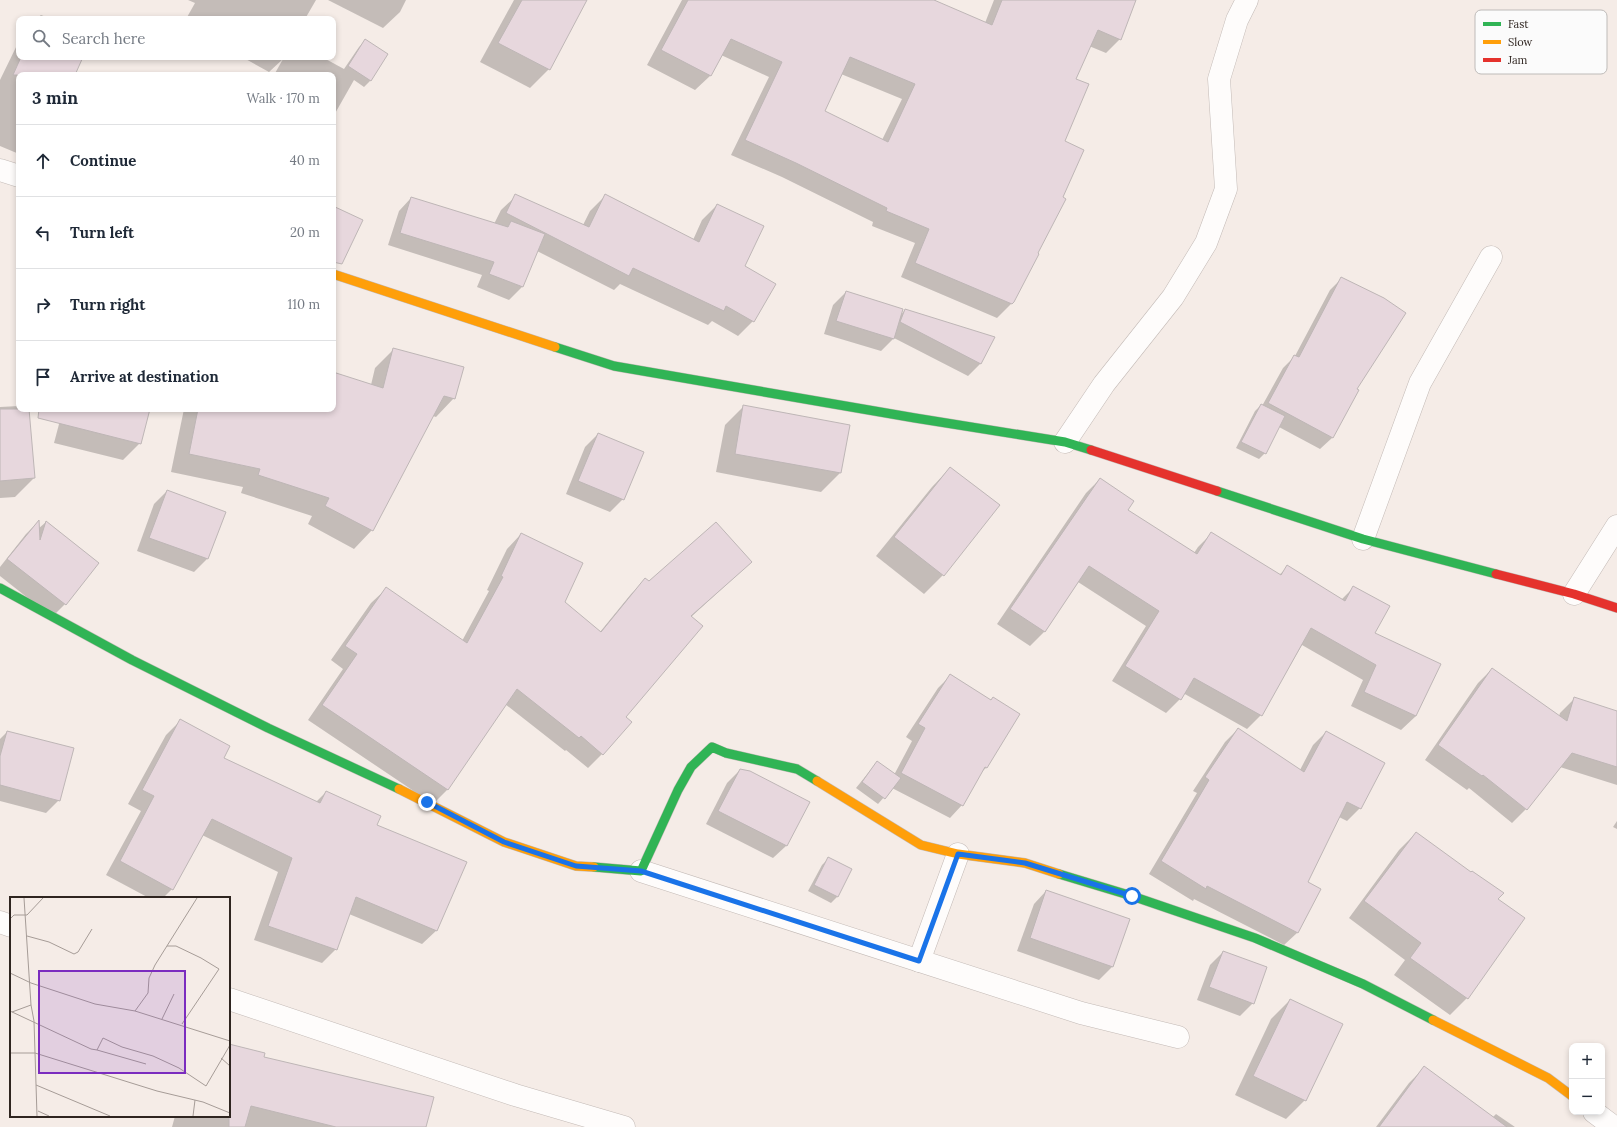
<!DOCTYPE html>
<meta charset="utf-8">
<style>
:root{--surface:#fff;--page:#f2f2f3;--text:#1f2937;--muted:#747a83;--line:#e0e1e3}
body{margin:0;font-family:Lora,serif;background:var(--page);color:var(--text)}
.controls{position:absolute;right:12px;bottom:12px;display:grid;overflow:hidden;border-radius:8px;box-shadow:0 2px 6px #0003}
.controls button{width:36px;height:36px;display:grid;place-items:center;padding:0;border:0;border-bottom:1px solid var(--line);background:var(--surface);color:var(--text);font:20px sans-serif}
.stop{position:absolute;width:12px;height:12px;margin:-9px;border:3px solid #1a73e8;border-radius:50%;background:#fff}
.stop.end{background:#1a73e8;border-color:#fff;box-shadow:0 1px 4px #0008}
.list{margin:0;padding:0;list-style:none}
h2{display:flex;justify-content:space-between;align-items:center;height:52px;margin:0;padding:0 16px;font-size:17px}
h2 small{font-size:13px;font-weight:400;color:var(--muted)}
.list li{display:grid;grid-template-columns:26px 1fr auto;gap:12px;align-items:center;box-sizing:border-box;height:72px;padding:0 16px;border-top:1px solid var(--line)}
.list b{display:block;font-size:15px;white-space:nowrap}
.list em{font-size:13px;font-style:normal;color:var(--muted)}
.icon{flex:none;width:22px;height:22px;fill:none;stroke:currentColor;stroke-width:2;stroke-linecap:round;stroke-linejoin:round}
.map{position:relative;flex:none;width:1617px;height:1127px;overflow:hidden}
.search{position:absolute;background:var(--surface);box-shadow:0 2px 6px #0003;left:16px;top:16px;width:320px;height:44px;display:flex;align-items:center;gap:10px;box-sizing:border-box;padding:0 14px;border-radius:8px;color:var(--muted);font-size:15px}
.panel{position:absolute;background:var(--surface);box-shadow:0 2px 6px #0003;left:16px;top:72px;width:320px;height:340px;border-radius:8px}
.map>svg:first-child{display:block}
.shadow{fill:#0003;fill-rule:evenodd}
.building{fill:#e7d7dd;stroke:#beb6b6;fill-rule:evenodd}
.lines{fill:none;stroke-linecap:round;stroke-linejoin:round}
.street-casing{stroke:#c3bab6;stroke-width:23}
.fast-casing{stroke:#c3bab6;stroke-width:10}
.slow-casing{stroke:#c3bab6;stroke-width:10}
.jam-casing{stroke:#c3bab6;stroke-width:10}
.street{stroke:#fefcfb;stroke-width:22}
.fast{stroke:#30b455;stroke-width:9}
.slow{stroke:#ff9f0a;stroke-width:9}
.jam{stroke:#e5322d;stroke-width:9}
.route{stroke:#1a73e8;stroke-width:5}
.inset-road{fill:none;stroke:#a69c97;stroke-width:1}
.view{fill:#7b2cbf;fill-opacity:0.15;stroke:#7b2cbf;stroke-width:2}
.inset-edge{fill:none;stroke:#2f2520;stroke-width:2}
.key{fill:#fbfbfb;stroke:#bebbb9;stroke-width:1}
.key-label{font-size:11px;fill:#2f2520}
</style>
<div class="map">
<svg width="1617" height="1127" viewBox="0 0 1617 1127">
<rect width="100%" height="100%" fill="#f5ece7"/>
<g class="shadow">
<path d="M188 0H316L305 19H186L195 3Z"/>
<path d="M328 0H406L400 12 383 28Z"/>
<path d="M514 0H586L549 69 530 88 480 62Z"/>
<path d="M682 0H936L935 2 985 23 994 0H1135L1120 39 1106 53 1089 46 1075 80 1064 141 1013 302 997 318 901 277 915 243 872 226 873 222 782 177 731 155 769 77 721 55 710 76 695 90 647 65ZM841 74 902 99 882 140 823 111Z"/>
<path d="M41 15 51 19H36Z"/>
<path d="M19 41V57H82L74 75H19V154L0 146V80Z"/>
<path d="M365 41 370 81 364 87 354 80 333 117V75H274L283 59 269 72 242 57H285L284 59 286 57H322L344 69 359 47Z"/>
<path d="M516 196 583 225 590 211 605 196 693 240 702 220 717 205 744 267 753 321 738 336 712 321 708 325 620 284 614 290 537 251 522 287 509 300 477 287 482 275 388 245 399 211 411 198 494 224 501 210Z"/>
<path d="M1342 278 1356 389 1358 390 1332 438 1320 449 1279 427 1265 453 1259 459 1236 448 1255 411 1261 405 1262 406 1283 368 1295 356 1330 290Z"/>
<path d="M846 292 900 316 905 310 981 363 968 376 894 338 881 351 824 334 833 305Z"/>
<path d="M393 350 454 398 436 417 433 416 372 530 354 549 308 524 312 516 241 493 243 487 171 472 184 409H333V373L371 385 375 368Z"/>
<path d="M19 406V409H28L34 478 15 497 0 498V407Z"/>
<path d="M744 406 840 473 821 492 716 472 725 425Z"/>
<path d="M63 409H149L140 443 123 460 54 443Z"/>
<path d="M598 434 623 499 610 512 566 494 585 447Z"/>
<path d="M950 468 999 505 943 575 924 594 876 556 932 487Z"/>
<path d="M1100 479 1127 510 1194 553 1198 547 1212 533 1279 575 1288 567 1341 600 1353 588 1373 633 1416 716 1401 730 1351 706 1363 680 1302 645 1261 715 1247 729 1183 693 1180 699 1166 713 1112 681 1146 626 1078 582 1044 632 1030 646 997 624 1086 493Z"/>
<path d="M167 491 224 512 207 559 194 572 137 551 154 504Z"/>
<path d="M38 522V529L46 522 98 563 65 604 52 617 0 576V567L26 534Z"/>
<path d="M521 534 563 603 600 632 631 594 646 580 649 583 751 562 691 617 624 717 602 754 588 768 566 750 565 751 505 704 447 790 433 804 308 720 343 669 331 660 371 603 386 589 462 641 489 591 487 590 507 549Z"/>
<path d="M1492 669 1559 716 1560 713 1574 699 1617 712V785L1560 767 1526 809 1512 823 1469 788 1467 790 1425 760 1478 683Z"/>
<path d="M951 675 990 700 993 698 1019 714 986 768 979 774 962 805 950 818 892 788 878 804 856 788 877 762 894 775 912 741 906 737 938 688Z"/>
<path d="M180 721 223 758 316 802 326 792 376 825 437 930 422 944 349 914 336 949 322 963 254 940 278 872 202 835 172 889 163 898H149L106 875 141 811 128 804 166 735Z"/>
<path d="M1238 729 1300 770 1313 745 1326 732 1384 763 1360 808 1347 821 1339 817 1306 883 1319 890 1297 933 1284 945 1194 899 1193 901 1149 874 1197 793 1193 791 1225 742Z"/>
<path d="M7 732 59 800 46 813 0 801V739Z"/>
<path d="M740 770 808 802 786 846 773 858 706 824 727 783Z"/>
<path d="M1617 821V829L1613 827Z"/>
<path d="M1416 833 1497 899 1467 998 1450 1015 1394 975 1405 960 1349 918 1399 850Z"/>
<path d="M828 859 837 897 831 903 808 891 822 865Z"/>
<path d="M1046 891 1129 920 1112 967 1099 980 1017 951 1034 904Z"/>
<path d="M1223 952 1253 1003 1240 1016 1197 1000 1210 965Z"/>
<path d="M1290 1000 1305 1100 1286 1119 1235 1095 1271 1019Z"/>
<path d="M229 1045 262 1057 425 1127H172L175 1116H229Z"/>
<path d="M1424 1068 1492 1118 1496 1114 1515 1127H1376L1409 1083Z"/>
</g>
<g class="building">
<path d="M522 0H587L550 70 498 43Z"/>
<path d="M688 0H934L992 25 1002 0H1136L1121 40 1098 30 1076 79 1089 84 1065 141 1084 150 1063 197 1066 199 1038 253 1039 254 1014 302 1012 304 915 263 929 229 886 211 887 208 796 163 745 140 782 62 731 39 711 76 661 50ZM850 57 915 84 888 142 825 111Z"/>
<path d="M365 39 388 54 371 81 348 66Z"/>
<path d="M21 57H83L75 75H13Z"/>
<path d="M515 194 589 227 605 194 699 242 717 204 764 226 745 266 776 284 754 322 726 306 724 311 633 268 629 276 506 213Z"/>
<path d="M411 197 508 227 511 221 545 234 523 287 489 274 494 262 400 233Z"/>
<path d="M333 206 363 220 342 264 333 262Z"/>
<path d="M1341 277 1384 298 1406 313 1357 389 1359 390 1333 438 1268 403 1294 355 1299 357Z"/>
<path d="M846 291 903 309 894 339 836 321Z"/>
<path d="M905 309 995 337 981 364 900 322Z"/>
<path d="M393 348 464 367 455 399 444 396 373 531 325 506 329 498 258 475 260 469 189 454 198 409H333V372L383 388Z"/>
<path d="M1261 404 1285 416 1266 454 1241 442Z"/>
<path d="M743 405 850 425 841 473 735 454Z"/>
<path d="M0 409H29L35 478 0 481Z"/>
<path d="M39 409H150L141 444 38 418Z"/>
<path d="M598 433 644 452 624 500 578 481Z"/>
<path d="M950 467 1000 505 944 576 894 537Z"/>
<path d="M1100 478 1134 501 1128 510 1197 554 1211 532 1281 575 1287 565 1345 601 1353 586 1390 606 1375 633 1441 664 1416 716 1364 692 1376 665 1311 628 1262 716 1194 678 1181 700 1125 666 1159 611 1089 566 1045 632 1010 609Z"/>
<path d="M167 490 226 512 208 559 149 538Z"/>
<path d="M39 520 40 540 46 521 99 563 66 605 7 559Z"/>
<path d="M716 522 752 562 691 616 703 626 626 717 632 722 603 755 581 736 579 738 517 689 448 790 322 705 357 654 345 646 386 587 467 643 503 577 501 576 521 533 583 563 565 602 601 632 645 578 649 581Z"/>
<path d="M1492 668 1567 721 1574 697 1617 711V767L1572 753 1527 810 1483 775 1482 776 1438 745Z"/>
<path d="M950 674 991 700 993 697 1020 714 987 768 985 767 963 806 901 773 925 728 918 724Z"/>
<path d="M180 719 230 746 224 758 320 803 326 791 381 816 377 825 467 862 437 931 356 897 337 950 268 926 292 858 212 819 173 890 120 861 154 796 142 790Z"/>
<path d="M1238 728 1304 772 1326 731 1385 763 1361 809 1347 802 1308 882 1321 889 1298 933 1207 886 1206 889 1161 861 1209 780 1205 777Z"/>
<path d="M7 731 74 748 60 801 0 785V756Z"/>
<path d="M877 761 901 778 885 799 862 782Z"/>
<path d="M740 769 750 771 810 802 787 846 718 811Z"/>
<path d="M1416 832 1471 872 1472 871 1504 893 1498 899 1525 918 1468 999 1410 958 1421 943 1364 901Z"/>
<path d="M828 857 852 869 838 897 814 885Z"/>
<path d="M1046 890 1130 919 1113 967 1030 938Z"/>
<path d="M1223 951 1267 967 1254 1004 1209 987Z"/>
<path d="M1290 999 1343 1024 1306 1101 1253 1076Z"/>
<path d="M229 1044 265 1053 264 1057 434 1097 426 1127H336L251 1106 245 1127H229Z"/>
<path d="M1424 1066 1507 1127H1379Z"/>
</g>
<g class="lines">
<defs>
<g id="street">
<path d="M0 170 19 176"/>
<path d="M1065 442 1104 384 1173 297 1206 243 1226 189 1219 79 1237 20 1247 0"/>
<path d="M1363 539 1420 383 1491 257"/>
<path d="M1574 594 1617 526"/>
<path d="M641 871 1081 1013 1178 1037"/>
<path d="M0 922 11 926"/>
<path d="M919 961 958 854"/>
<path d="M229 999 515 1095 624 1127"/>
<path d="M1594 1112 1614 1127"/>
</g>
<g id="fast">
<path d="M555 347 614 366 915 418 1065 442 1091 450"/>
<path d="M1217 491 1363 539 1496 574"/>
<path d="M0 588 132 660 268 728 399 789"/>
<path d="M594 867 641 871 678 790 691 767 712 747 726 753 797 769 817 781"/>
<path d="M1059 874 1132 896 1255 938 1363 984 1433 1020"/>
</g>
<g id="slow">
<path d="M333 274 555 347"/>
<path d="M817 781 921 845 958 854 1025 863 1059 874"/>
<path d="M399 789 504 842 576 866 594 867"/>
<path d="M1433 1020 1548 1078 1572 1096"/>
</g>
<g id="jam">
<path d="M1091 450 1217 491"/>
<path d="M1496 574 1574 594 1617 608"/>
</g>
</defs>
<use href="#street" class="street-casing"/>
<use href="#fast" class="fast-casing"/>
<use href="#slow" class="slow-casing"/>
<use href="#jam" class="jam-casing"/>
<use href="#street" class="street"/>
<use href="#fast" class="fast"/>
<use href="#slow" class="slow"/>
<use href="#jam" class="jam"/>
</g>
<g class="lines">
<path class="route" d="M427 802 504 842 576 866 641 871 919 961 958 854 1025 863 1132 896"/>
</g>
<g transform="translate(10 897)">
<rect width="220" height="220" fill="#f5ece7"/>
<path class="inset-road" d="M14 1 21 108 24 124 27 219M0 22 4 18H17L33 1M17 39 39 45 64 57 68 55 82 32M157 49H166L191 61 209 72 172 127M0 76 21 86 85 107 125 114 220 144M0 114 81 152 87 153 93 141 112 150 143 159 169 171 196 189 220 148M125 114 138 96 139 81 145 68 187 1M2 115 21 108M152 122 164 97M87 153 136 167M0 156H25L147 194 193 205 220 216M211 161 220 169M26 188 100 219M28 214 39 219M183 219 185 203"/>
<path class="view" d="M29 74H175V176H29Z"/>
<rect width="220" height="220" class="inset-edge"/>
</g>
<rect x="1475" y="10" width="132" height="64" rx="6" class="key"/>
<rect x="1483" y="22" width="18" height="4" fill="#30b455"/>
<rect x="1483" y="40" width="18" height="4" fill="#ff9f0a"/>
<rect x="1483" y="58" width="18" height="4" fill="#e5322d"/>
<g class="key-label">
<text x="1508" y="28">Fast</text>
<text x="1508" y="46">Slow</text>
<text x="1508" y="64">Jam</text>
</g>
</svg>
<div class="controls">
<button>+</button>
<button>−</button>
</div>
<div class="stop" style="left:1132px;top:896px"></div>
<div class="stop end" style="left:427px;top:802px"></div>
<div class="search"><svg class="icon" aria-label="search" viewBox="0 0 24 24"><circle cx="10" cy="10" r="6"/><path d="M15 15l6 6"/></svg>Search here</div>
<section class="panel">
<h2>3 min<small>Walk · 170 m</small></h2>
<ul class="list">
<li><svg class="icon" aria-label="ahead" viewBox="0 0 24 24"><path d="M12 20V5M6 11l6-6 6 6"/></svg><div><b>Continue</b></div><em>40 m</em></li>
<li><svg class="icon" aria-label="left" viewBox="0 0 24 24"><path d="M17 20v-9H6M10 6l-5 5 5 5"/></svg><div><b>Turn left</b></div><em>20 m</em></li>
<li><svg class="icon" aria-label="right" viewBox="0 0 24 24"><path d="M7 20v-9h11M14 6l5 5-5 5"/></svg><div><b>Turn right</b></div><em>110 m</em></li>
<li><svg class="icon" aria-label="arrive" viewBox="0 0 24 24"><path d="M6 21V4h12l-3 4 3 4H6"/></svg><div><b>Arrive at destination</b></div></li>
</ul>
</section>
</div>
